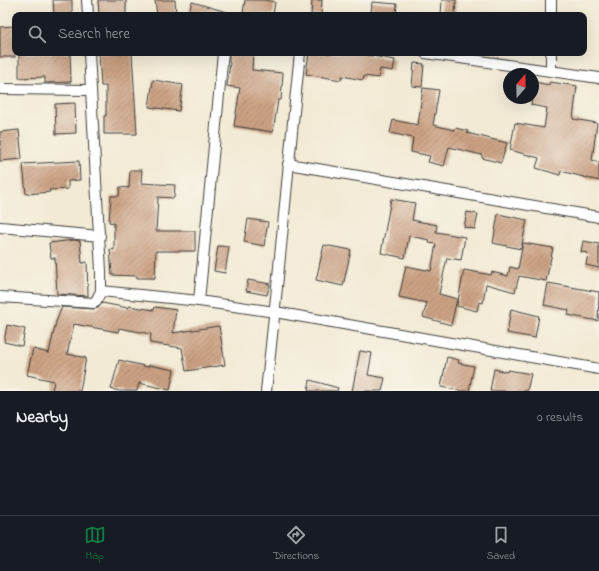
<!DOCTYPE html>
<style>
:root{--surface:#171b24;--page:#242831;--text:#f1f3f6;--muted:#9ea1a6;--line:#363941;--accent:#0b8043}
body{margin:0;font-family:"Indie Flower",sans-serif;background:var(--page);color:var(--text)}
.compass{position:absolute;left:503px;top:68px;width:36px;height:36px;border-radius:50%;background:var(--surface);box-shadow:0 4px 16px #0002;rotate:20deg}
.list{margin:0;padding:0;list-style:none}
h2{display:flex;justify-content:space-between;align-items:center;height:52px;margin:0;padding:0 16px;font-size:17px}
h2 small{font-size:13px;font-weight:400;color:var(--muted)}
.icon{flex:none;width:22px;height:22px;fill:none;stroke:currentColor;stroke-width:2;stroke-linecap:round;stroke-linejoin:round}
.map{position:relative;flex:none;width:599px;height:391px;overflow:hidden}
.search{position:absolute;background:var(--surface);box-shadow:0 4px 16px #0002;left:12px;right:12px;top:12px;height:44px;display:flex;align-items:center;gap:10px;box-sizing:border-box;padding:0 14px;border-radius:8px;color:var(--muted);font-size:15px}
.sheet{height:124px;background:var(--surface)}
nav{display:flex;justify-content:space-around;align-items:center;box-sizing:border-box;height:56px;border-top:1px solid var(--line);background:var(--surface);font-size:11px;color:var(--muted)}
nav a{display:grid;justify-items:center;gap:2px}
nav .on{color:var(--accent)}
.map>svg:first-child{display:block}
.building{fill:url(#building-hatch)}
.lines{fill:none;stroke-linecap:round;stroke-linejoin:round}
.minor-casing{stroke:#3c3b38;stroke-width:12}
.minor{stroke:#fff;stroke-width:10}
</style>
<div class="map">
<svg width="599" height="391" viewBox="0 0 599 391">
<defs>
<pattern id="building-hatch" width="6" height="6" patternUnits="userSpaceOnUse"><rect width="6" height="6" fill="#cca284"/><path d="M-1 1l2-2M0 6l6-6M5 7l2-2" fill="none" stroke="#a5836b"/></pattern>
</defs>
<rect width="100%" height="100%" fill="#f7f3e8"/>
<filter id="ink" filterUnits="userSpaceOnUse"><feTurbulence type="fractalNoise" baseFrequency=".025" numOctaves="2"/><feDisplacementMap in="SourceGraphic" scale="8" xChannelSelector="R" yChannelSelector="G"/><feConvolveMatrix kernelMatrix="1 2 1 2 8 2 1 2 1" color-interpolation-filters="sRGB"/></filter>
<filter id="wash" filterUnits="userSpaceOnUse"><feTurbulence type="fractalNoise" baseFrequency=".012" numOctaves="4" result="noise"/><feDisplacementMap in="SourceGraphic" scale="16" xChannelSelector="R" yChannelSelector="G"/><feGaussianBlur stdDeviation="0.9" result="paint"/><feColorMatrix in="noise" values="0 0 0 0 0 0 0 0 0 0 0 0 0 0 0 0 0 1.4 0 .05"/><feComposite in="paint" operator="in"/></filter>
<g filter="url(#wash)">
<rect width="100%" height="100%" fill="#f2ead4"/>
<g id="blocks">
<g class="building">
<path d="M53 0H72V15H54Z"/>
<path d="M98 0H126V15H99Z"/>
<path d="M155 0H175L176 15H157Z"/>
<path d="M245 0H264L275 2 273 15H255L243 13Z"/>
<path d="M312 0H322L321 15H311Z"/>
<path d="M442 0H456L455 15H441Z"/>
<path d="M192 2 227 12V15H188Z"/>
<path d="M372 2 397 4 396 15H371Z"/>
<path d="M15 26V57H0V27Z"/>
<path d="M19 53H70L71 82 45 83V77L19 78Z"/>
<path d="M99 53H132L137 134H104V116H106V86H101Z"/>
<path d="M229 53H253L252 70 283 73 281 100H278L273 132 234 126 240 88 227 86 230 63 229 62Z"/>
<path d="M309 53H367V55L395 60 393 71 380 69 379 78 364 76 363 80 342 76 341 80 306 74Z"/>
<path d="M414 63 424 64 422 87 412 86Z"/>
<path d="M153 80 183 85 179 111 149 107Z"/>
<path d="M535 82 549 85 550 82 577 86 573 119 597 123 592 160 599 162V181L561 171 560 175 536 168 539 158 510 150 515 123 544 128 547 108 531 105Z"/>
<path d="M423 88 439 90 433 125 454 130 455 128 468 131 467 133 507 143 501 163 482 158V155L449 147 444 166 428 162 430 156 411 152 413 138 390 133 393 120 418 125Z"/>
<path d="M75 103 76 133 56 134 55 104Z"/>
<path d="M19 130 22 159 0 161V132Z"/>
<path d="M79 161 80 180 68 181V189L49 190 50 192 26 194 23 164Z"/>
<path d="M130 170H142L141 183 175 185 174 198 158 197 156 231H195V251H156L155 278H137V276L112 275 110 249 114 250V223L109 222 111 196H119L120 187 129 188Z"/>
<path d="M391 199 415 203 412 220 437 225 436 232 465 237 461 260 447 258 439 294 457 299 451 325 423 317 427 303 399 297 406 266 431 271 436 244 429 243 430 240 409 236 405 258 381 253Z"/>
<path d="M467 212 478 214 475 229 464 227Z"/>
<path d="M498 214 527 220 521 249 493 243Z"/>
<path d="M248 219 268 222 264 246 244 242Z"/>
<path d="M74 240 80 241 82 263 87 262 88 296 57 294 55 258H51L49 243Z"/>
<path d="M583 241 599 244V268L586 265 588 253 581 252Z"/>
<path d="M523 243 553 248 546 281 519 276 515 292 486 284 483 303 479 302 477 311 457 306 464 270 491 275 492 272 508 276 510 267 518 269Z"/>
<path d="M324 245 351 250 343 286 316 280Z"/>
<path d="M218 246 229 247 225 273 214 271Z"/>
<path d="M248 280 270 284 267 295 246 291Z"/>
<path d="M548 283 599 292 598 321 568 315 569 310 544 305Z"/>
<path d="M102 303 128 308V306L154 310 155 307 176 310 173 333 219 326 225 365 186 371 182 348 150 343 151 334 119 328 118 332 74 324 67 354 86 358 80 391H52L54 381 27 375 33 349 49 353 56 322 62 307 94 309 98 308Z"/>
<path d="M511 309 539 316 535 338 507 333Z"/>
<path d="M7 325 25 329 22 346 4 342Z"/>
<path d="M360 351 372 353 368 375 385 378 382 391H352Z"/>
<path d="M447 357 459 360 458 363 474 366 469 391H462L441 387Z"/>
<path d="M119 360 148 367 149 365 174 370 170 390 139 383 137 391H119L111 389Z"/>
<path d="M494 369 507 372 508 370 531 374 527 391H490Z"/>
<path d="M310 380 338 388 337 391H308Z"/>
</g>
</g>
</g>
<g filter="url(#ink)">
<use href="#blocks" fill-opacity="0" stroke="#3c3b38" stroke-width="1"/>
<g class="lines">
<defs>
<g id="minor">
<path d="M87 0 88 15"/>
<path d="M551 15V0"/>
<path d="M425 53 599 78"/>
<path d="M551 71V53"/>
<path d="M0 89 90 90"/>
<path d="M288 164 599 217"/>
<path d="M0 227 100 236"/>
<path d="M101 291 199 301 275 312 599 369"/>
<path d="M0 297 94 303 96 301 101 291V271L89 53"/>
<path d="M199 301 223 53"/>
<path d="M266 391C279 278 288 166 300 53"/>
</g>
</defs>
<use href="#minor" class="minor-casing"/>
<use href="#minor" class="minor"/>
</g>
</g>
</svg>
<svg class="compass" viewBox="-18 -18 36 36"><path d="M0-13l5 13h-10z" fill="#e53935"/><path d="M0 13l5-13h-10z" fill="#9ea1a6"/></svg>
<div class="search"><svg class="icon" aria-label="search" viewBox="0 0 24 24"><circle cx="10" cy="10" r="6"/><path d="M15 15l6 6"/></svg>Search here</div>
</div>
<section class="sheet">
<h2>Nearby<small>0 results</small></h2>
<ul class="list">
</ul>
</section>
<nav>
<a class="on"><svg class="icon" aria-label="map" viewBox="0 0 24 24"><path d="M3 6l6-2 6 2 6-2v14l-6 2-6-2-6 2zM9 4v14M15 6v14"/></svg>Map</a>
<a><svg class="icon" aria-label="directions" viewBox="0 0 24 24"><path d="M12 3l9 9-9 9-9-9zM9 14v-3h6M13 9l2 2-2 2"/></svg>Directions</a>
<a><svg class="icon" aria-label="saved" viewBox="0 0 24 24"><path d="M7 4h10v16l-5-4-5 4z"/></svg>Saved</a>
</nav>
